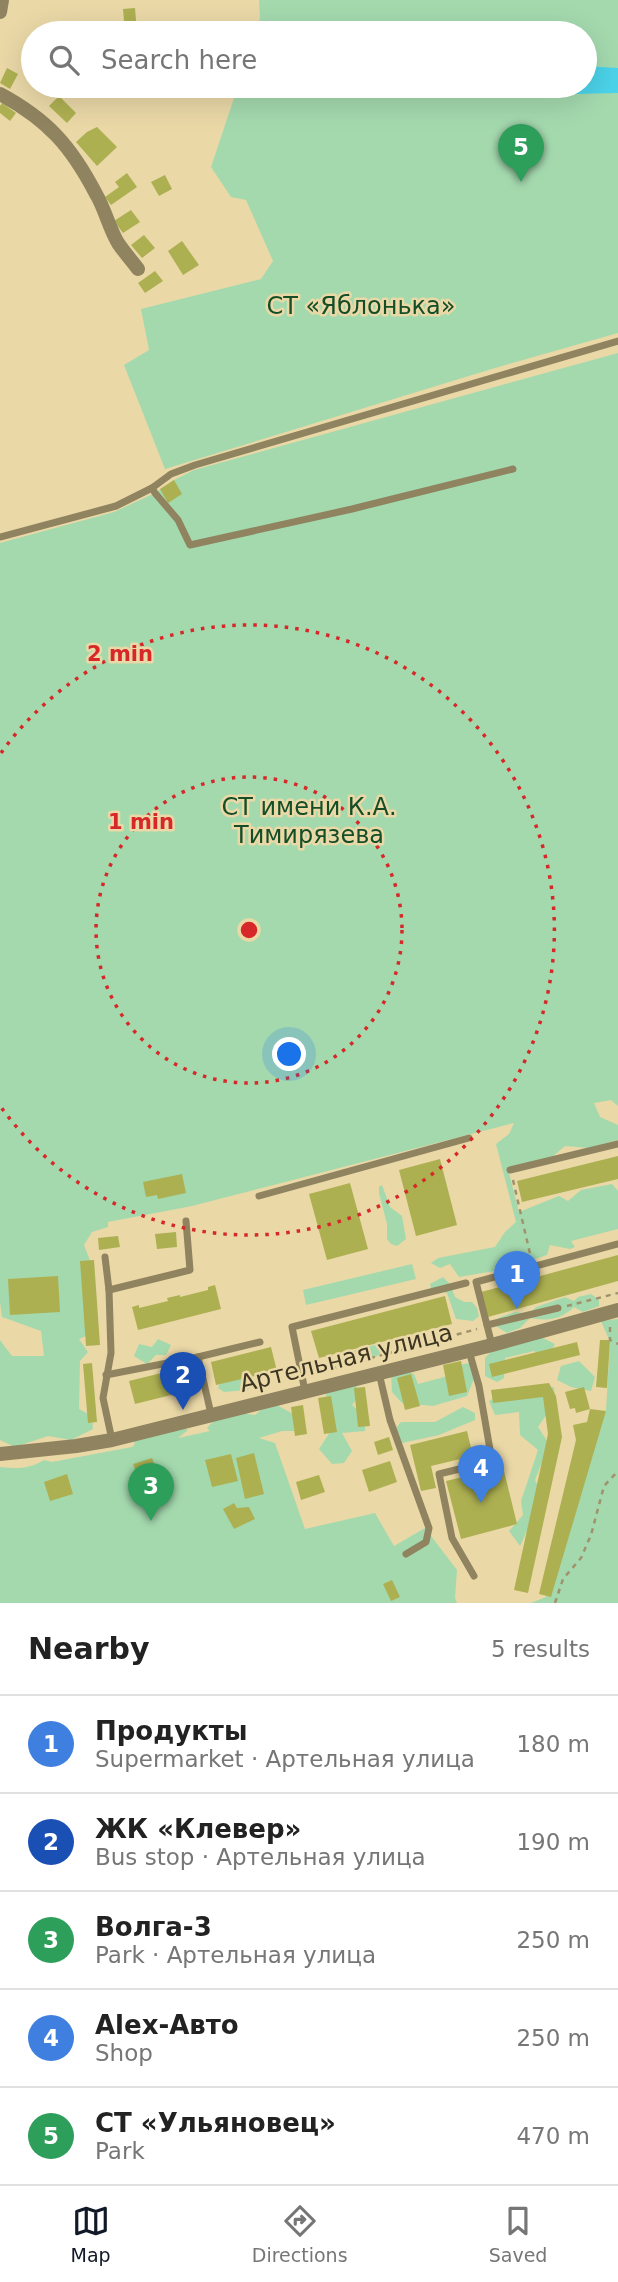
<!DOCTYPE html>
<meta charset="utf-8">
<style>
:root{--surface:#fff;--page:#f2f2f2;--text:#222;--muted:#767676;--line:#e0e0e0;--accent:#111827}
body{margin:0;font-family:"DejaVu Sans",sans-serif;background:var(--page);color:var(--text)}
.you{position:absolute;left:290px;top:1055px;width:24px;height:24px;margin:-18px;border:5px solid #fff;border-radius:50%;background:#1a73e8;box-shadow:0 0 0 10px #1a73e833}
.badge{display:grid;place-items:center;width:46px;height:46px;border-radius:50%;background:var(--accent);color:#fff;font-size:23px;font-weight:700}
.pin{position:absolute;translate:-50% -58px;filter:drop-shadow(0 2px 4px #0008)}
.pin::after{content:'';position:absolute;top:37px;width:24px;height:21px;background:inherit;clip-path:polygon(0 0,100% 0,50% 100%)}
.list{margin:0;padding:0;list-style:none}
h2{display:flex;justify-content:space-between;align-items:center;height:91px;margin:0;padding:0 28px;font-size:30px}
h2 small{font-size:23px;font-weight:400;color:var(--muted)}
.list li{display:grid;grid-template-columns:46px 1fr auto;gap:21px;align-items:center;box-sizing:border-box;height:98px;padding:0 28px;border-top:2px solid var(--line)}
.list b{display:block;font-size:26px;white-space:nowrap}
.list p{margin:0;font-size:23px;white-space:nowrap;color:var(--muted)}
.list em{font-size:23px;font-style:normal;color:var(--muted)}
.icon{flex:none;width:38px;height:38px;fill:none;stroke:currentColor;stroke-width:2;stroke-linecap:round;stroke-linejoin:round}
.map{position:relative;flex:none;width:618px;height:1603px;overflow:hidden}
.search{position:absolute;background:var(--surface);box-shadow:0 7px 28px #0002;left:21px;right:21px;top:21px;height:77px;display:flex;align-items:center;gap:18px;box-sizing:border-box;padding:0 24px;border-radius:38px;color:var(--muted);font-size:26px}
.sheet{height:581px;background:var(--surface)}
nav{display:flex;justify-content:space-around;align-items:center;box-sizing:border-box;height:98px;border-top:2px solid var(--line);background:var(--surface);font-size:19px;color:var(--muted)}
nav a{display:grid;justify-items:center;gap:4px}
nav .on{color:var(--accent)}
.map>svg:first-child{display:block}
.green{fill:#a4d9ae}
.water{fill:#4bd2e9}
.building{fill:#adb051}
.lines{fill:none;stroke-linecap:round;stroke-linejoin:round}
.path{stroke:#9f926d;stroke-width:2.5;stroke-dasharray:5 5;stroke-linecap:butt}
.service{stroke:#90835f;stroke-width:7}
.minor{stroke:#90835f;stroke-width:14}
.tertiary{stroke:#90835f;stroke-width:14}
.ring{fill:none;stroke:#d62828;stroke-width:3.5;stroke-dasharray:3.5 7}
.labels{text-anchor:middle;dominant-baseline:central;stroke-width:5;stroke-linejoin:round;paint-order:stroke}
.park-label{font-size:24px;fill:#144e27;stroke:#ead8a7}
.street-label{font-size:24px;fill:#3c3521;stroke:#ead8a7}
.centre{fill:#d62828;stroke:#ead8a7;stroke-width:3.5}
.ring-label{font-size:21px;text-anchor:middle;font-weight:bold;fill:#d62828;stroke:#ead8a7;stroke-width:5;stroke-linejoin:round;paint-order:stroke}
</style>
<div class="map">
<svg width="618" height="1603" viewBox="0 0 618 1603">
<rect width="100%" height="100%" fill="#ead8a7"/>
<g class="green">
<path d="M259 0H618V333L495 368 165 469 124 365 149 350 141 309 261 279 273 261 246 200 231 197 211 167 238 86H585V33H255L260 18Z"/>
<path d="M618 353V1106L611 1100 594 1103 600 1117 618 1125V1140L589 1148 565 1146 552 1157 508 1169 519 1212 559 1196 568 1201 581 1190 612 1184 618 1191V1229L571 1241 575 1247 570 1249 550 1245 547 1255 506 1269 459 1277 450 1264 440 1268 431 1263 438 1258 495 1247 505 1232 516 1222 496 1144 509 1134 514 1123 192 1206 108 1222V1227L92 1232 84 1245 91 1263 86 1336 79 1339 88 1352 80 1361 79 1409 92 1416 93 1429 71 1440 48 1436 15 1447 0 1440V1340L12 1356H44L41 1331 2 1317 0 1302V543L114 512 155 493 174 480 194 470Z"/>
<path d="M382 1185 390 1207 402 1216 406 1239 397 1246 391 1244 387 1239V1224L379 1193V1187Z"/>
<path d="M412 1264 416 1279 306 1305 303 1290Z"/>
<path d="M443 1277 450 1284 455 1297 464 1302H472L477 1308 479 1316 473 1321 456 1319 447 1293 431 1289 430 1284Z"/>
<path d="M591 1294 599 1300V1306L583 1312 574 1307C560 1320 548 1321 530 1318L520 1328 507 1333 496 1326 498 1318 515 1312 529 1314 536 1307 565 1297 574 1301 578 1297Z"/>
<path d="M618 1319V1603H531L546 1597 552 1568 606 1411 610 1342 601 1321Z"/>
<path d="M537 1335 555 1344 546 1360 534 1351 505 1358 504 1378 497 1382 485 1376V1358L497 1345Z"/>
<path d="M158 1339 171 1345 166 1355H156L147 1364 134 1356 139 1344 152 1347Z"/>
<path d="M378 1344 383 1351 372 1360 358 1358 341 1368 332 1363 337 1356Z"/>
<path d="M579 1361 595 1377 591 1391 571 1387 557 1380 561 1366Z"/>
<path d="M470 1363 474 1379 467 1396 433 1406 402 1403 392 1392 391 1373 401 1369 414 1374 418 1384 448 1376 459 1365Z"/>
<path d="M244 1370 256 1381 248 1390 224 1392 218 1388 222 1376Z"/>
<path d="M353 1382 361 1393 352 1405 365 1416V1431L342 1433 352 1451 344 1463 332 1464 319 1449 332 1429 322 1406 329 1387Z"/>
<path d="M554 1387 555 1402 538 1427 549 1444 535 1480 543 1496 520 1546 509 1531 523 1515 521 1501 538 1450 520 1435 519 1412 495 1415 489 1401 498 1396Z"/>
<path d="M271 1402 301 1418 300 1431H282L259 1438 275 1443 305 1529 375 1513 394 1546 425 1528 457 1570 455 1598 457 1603H0V1467C16 1469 30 1469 44 1460L52 1462 132 1447 135 1444 130 1433 171 1421 188 1430 178 1438 210 1431 207 1428C222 1411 234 1412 255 1415Z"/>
<path d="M463 1407 475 1413V1420L439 1435 402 1443 395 1429 401 1422H435Z"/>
</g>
<path class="water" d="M585 66 618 68V93L534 95 530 86H585Z"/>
<g class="building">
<path d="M135 8 137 33H125L123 9Z"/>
<path d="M7 68 18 74 10 89 0 83Z"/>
<path d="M59 96 76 113 67 123 49 106Z"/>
<path d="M2 103 16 113 10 121 0 113V106Z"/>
<path d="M97 127 117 147 97 166 76 142 87 132Z"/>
<path d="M127 173 137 187 111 205 105 197 119 187 115 182Z"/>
<path d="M165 175 172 189 159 196 151 182Z"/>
<path d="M131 210 140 222 123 233 114 221Z"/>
<path d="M144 235 155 248 142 258 131 245Z"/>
<path d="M182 241 199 265 183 275 168 251Z"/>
<path d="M155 271 163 281 145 293 138 283Z"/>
<path d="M174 480 182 494 168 503 160 489Z"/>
<path d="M618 1156V1179L522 1202 517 1181Z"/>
<path d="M440 1159 457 1225 416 1236 399 1170Z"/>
<path d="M182 1174 186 1193 158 1199 157 1195 146 1197 143 1182Z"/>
<path d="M350 1183 368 1249 327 1260 309 1194Z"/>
<path d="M176 1232 177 1247 157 1249 155 1234Z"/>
<path d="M118 1236 120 1247 99 1250 98 1238Z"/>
<path d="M618 1255V1281L488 1317 481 1292Z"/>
<path d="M94 1260 100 1345 86 1346 80 1261Z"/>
<path d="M58 1276 60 1312 10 1315 8 1279Z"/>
<path d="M215 1285 221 1309 138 1330 132 1307 139 1305V1308L168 1301 167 1298 180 1295V1297L208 1290V1287Z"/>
<path d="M445 1296 452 1324 319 1358 311 1331Z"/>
<path d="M600 1340H610L607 1388 596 1387Z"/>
<path d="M577 1342 580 1355 492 1377 489 1364Z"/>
<path d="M271 1347 277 1371 216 1385 211 1362Z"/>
<path d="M461 1361 467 1392 449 1396 443 1365Z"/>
<path d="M92 1363 97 1422 88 1423 83 1364Z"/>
<path d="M190 1366 195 1389 135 1404 129 1381Z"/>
<path d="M411 1374 420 1406 405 1410 397 1378Z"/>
<path d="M549 1383 556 1396 562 1437 528 1593 514 1590 548 1434 543 1397 493 1403 491 1390Z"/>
<path d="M365 1387 370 1426 358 1427 354 1388Z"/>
<path d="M584 1387 590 1409 576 1413 575 1408 570 1409 565 1392Z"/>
<path d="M331 1396 337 1432 324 1434 318 1398Z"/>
<path d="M303 1405 307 1434 295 1436 291 1407Z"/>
<path d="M590 1409 606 1411 551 1597 539 1594 576 1440 573 1425 587 1422Z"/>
<path d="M467 1431 473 1456 431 1466 436 1488 421 1491 410 1445Z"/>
<path d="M389 1437 393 1450 378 1455 374 1442Z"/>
<path d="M254 1453 264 1494 245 1499 236 1458Z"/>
<path d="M231 1454 238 1481 212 1487 205 1460Z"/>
<path d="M152 1458 157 1471 138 1477 133 1464Z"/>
<path d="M390 1461 397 1482 369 1492 362 1470Z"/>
<path d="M503 1467 517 1524 461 1539 446 1481Z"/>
<path d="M67 1474 73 1494 50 1501 44 1482Z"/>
<path d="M319 1475 325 1492 301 1500 296 1482Z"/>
<path d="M234 1503 237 1508 249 1507 255 1519 234 1529 223 1509Z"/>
<path d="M392 1580 400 1597 391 1601 383 1584Z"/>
</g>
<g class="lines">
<g class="path">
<path d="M513 1180 531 1258"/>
<path d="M567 1306 618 1293"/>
<path d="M610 1327V1340L618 1344"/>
<path d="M312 1374 477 1329"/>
<path d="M555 1603 563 1579 581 1558 591 1535 604 1486 618 1471"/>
</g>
<g class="service">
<path d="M152 488 155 493 178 520 190 545 352 509 513 469"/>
<path d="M0 537 116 506 152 488 171 474 195 465 618 341"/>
<path d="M510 1170 618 1144"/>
<path d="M259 1196 469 1138"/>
<path d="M105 1257 109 1290 111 1353 103 1398 112 1440"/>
<path d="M109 1290 190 1270 186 1221"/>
<path d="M487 1325 558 1308"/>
<path d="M492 1345 476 1282 618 1244"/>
<path d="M469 1351 479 1386 492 1461 439 1474 452 1538 474 1576"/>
<path d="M379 1373 390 1420 429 1528 426 1542 406 1554"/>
<path d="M106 1375 198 1357"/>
<path d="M305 1391 292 1327 466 1283"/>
<path d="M211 1414 198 1357 260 1342"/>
</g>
<g class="minor">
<path d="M0 12 2 0"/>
<path d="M0 94C48 120 71 146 96 194 105 209 109 228 118 243 124 252 132 261 138 269"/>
</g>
<path class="tertiary" d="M0 1454 76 1446 112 1440 492 1345 618 1310"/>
</g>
<g class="ring">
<circle cx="249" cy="930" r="153"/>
<path d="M1 753A305 305 0 1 1 1 1107"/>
</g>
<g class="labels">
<g class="park-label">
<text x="361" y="306">СТ «Яблонька»</text>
<text x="309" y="807">СТ имени К.А.<tspan x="309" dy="28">Тимирязева</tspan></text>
</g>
<g class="street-label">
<text transform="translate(346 1358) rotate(-14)">Артельная улица</text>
</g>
</g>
<circle cx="249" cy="930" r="10" class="centre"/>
<g class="ring-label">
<text x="120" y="661">2 min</text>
<text x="141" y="829">1 min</text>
</g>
</svg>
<div class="you"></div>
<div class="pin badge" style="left:517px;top:1309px;background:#3f7fe0">1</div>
<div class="pin badge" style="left:183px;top:1410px;background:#1a4fb4">2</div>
<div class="pin badge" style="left:151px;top:1521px;background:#2e9e5b">3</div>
<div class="pin badge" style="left:481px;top:1503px;background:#3f7fe0">4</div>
<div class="pin badge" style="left:521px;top:182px;background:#2e9e5b">5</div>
<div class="search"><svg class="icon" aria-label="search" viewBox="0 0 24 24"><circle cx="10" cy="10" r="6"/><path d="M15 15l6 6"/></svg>Search here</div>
</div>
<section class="sheet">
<h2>Nearby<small>5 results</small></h2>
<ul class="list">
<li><span class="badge" style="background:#3f7fe0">1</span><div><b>Продукты</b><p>Supermarket · Артельная улица</p></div><em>180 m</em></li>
<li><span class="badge" style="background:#1a4fb4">2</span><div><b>ЖК «Клевер»</b><p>Bus stop · Артельная улица</p></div><em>190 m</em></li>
<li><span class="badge" style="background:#2e9e5b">3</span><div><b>Волга-3</b><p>Park · Артельная улица</p></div><em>250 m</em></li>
<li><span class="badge" style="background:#3f7fe0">4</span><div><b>Alex-Авто</b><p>Shop</p></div><em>250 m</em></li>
<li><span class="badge" style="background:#2e9e5b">5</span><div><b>СТ «Ульяновец»</b><p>Park</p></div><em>470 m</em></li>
</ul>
</section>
<nav>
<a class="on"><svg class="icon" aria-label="map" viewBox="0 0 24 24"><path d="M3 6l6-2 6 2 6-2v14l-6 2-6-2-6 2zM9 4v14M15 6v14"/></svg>Map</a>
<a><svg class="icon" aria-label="directions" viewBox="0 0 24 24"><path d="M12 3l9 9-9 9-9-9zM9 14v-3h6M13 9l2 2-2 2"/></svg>Directions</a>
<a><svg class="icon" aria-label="saved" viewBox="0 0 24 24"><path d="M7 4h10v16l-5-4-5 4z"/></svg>Saved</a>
</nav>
